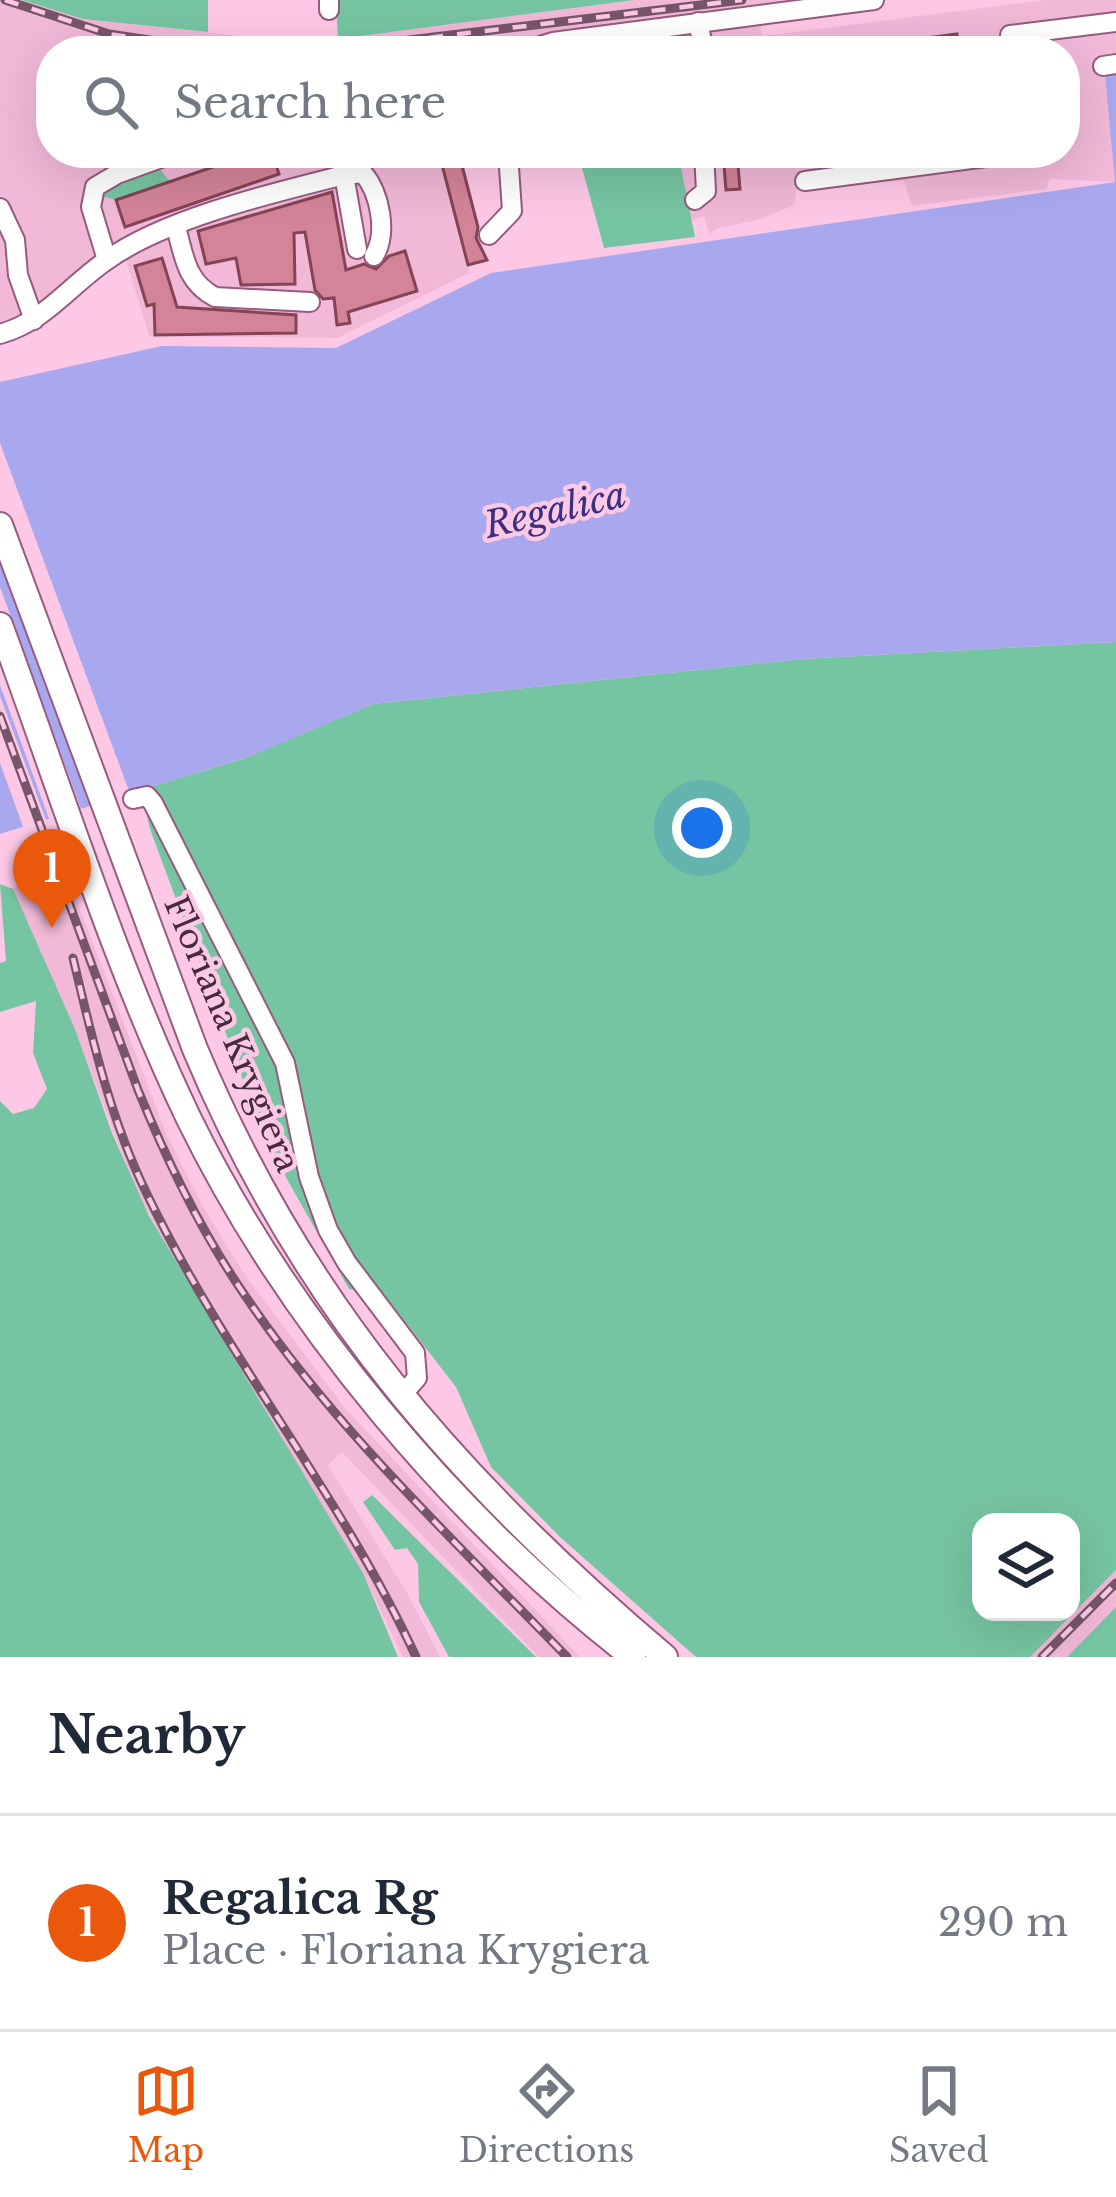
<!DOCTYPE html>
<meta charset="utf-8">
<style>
:root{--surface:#fff;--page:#f6f6f7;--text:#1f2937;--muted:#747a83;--line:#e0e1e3;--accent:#ea580c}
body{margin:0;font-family:"Libre Baskerville",serif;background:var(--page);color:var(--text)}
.controls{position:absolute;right:36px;bottom:36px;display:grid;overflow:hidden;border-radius:24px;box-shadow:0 12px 48px #0002}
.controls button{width:108px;height:108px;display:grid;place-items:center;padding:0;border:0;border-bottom:3px solid var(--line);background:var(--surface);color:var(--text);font:60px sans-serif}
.you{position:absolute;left:702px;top:828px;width:42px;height:42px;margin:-30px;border:9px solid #fff;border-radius:50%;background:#1a73e8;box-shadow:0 0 0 18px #1a73e833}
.badge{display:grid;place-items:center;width:78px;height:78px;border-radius:50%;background:var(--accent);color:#fff;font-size:39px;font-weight:700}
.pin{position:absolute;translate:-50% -99px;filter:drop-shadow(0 3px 6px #0008)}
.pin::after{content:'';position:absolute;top:63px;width:42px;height:36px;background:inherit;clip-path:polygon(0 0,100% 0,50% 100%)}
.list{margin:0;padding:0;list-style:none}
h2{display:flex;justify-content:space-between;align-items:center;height:156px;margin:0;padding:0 48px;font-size:51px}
h2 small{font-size:39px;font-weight:400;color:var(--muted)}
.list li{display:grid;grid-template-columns:78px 1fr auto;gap:36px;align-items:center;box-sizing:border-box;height:216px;padding:0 48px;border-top:3px solid var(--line)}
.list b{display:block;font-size:45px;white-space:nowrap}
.list p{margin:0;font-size:39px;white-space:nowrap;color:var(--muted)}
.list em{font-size:39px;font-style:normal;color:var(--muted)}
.icon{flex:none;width:66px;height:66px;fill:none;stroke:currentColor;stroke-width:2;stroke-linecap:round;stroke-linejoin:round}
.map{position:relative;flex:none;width:1116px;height:1657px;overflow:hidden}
.search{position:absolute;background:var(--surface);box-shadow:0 12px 48px #0002;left:36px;right:36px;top:36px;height:132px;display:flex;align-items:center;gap:30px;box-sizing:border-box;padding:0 42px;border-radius:48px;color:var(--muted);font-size:45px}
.sheet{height:372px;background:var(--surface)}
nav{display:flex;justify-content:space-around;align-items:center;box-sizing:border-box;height:168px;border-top:3px solid var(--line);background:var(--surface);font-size:33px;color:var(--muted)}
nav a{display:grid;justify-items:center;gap:6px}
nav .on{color:var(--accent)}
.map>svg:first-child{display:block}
.built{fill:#f1b8d8}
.green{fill:#76c5a2;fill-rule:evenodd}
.water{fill:#a9a8ee}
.pier{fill:#fdc8e6}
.building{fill:#d38498;stroke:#844455;stroke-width:3}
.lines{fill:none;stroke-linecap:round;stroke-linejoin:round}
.minor-casing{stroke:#965b7e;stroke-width:22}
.major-casing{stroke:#965b7e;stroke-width:28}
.minor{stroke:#fff;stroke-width:18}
.major{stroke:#fff;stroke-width:24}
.rail-casing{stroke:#765568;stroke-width:9}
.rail{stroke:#fdc8e6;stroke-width:4.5;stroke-dasharray:14;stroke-linecap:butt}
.labels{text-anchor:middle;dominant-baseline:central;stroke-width:9;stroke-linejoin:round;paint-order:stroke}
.street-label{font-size:33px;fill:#462c3b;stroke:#fdc8e6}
.water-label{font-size:36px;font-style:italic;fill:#3a3080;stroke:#fdc8e6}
</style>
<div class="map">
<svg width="1116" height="1657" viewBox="0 0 1116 1657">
<rect width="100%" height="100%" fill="#fdc8e6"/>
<g class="built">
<path d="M0 0H22L84 19 267 39H338L634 0H822L559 38 506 51H437L435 45 361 51H51V153H330L332 161 393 153 459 154 487 260 469 264V273L337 338 149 336 126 260 97 255 35 309 0 322Z"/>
<path d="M1045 0H1116V182L1050 179 1046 189 912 206 904 181 797 187 794 205 758 220 718 228 709 234 704 216 691 221 678 153H1065V51H659L656 36 760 20 763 36Z"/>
<path d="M57 850 167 1135 205 1210 247 1278 345 1408 580 1657H539L342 1452 328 1465 406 1591 440 1657H403L363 1573 176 1265 134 1185 75 1029 13 889 38 867 35 858Z"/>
<path d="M1116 1570V1607L1067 1657H1030Z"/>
</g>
<g class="green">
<path d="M22 0H208V32L83 19Z"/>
<path d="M336 0H634L338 39Z"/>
<path d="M578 153H678L695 237 604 248Z"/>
<path d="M159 168 170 182 116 200 102 196 109 186Z"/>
<path d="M1116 642V1570L1030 1657H696L560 1537 491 1467 456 1387 383 1293 349 1289 266 1142 150 829 141 790 242 759 373 704 803 659ZM981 1522H1071V1612H981Z"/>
<path d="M0 884 13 889 75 1029 112 1133 149 1216 363 1573 398 1657H0V1101L13 1114 34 1108 47 1089 33 1053 36 1001 0 1012V963L6 961Z"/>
<path d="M372 1495 536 1657H449L419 1602 418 1564 407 1548 395 1550 363 1502Z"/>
<path d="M1116 1607V1657H1067Z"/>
</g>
<path class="water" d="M1116 73V642L803 659 373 704 251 756 0 834V382L162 346 336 348 491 273 1115 182 1105 74Z"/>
<g class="pier">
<path d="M0 443 132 799 93 811 0 560Z"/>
<path d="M0 587 83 814 51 824 0 685Z"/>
<path d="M0 696 48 825 25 832 0 763Z"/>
</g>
<g class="building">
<path d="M957 34 959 49 921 51 919 39Z"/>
<path d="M254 153H272L279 174 125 227 116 200Z"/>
<path d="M439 153 459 154 478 227 476 238 487 260 468 265Z"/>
<path d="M723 153H737L740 189 726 190Z"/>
<path d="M332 192 346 270 364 264 376 269 389 256 405 251 417 291 348 312 350 323 337 325 334 298 323 299 315 290 305 232 294 233 295 284 241 285 236 258 206 264 198 231Z"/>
<path d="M162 258 177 307 296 315V333L155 335 154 304 147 306 135 266Z"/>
</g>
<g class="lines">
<defs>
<g id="minor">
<path d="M329 10V0"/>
<path d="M698 22 704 51"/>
<path d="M523 51 553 42 874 0"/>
<path d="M1012 51 1010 35 1116 22"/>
<path d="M1103 66 1116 64"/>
<path d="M341 153V155"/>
<path d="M344 175 363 173C380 193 388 233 374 256"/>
<path d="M805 181 1018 153"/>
<path d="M695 200 706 191 704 153"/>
<path d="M0 208 15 240 18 275 34 320"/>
<path d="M176 227C184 256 186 282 215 297L310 302"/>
<path d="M489 235 512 211 508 153"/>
<path d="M107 260 91 207 95 187 117 174 175 153"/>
<path d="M0 334C46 321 69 286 107 260 166 218 273 193 344 175L357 249"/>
<path d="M133 799 147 796 153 803 285 1063 309 1177 328 1230 347 1263 415 1353 417 1378 400 1397"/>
</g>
<g id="major">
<path d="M0 525 195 1049C302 1304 456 1480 665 1657"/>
<path d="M0 625C60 787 114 963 189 1119 288 1321 455 1519 633 1657"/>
</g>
</defs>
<use href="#minor" class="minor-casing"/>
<use href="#major" class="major-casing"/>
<use href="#minor" class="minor"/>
<use href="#major" class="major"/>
<defs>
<g id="rail">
<path d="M5 0 109 34 224 51"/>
<path d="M318 51 742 0"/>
<path d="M0 716 138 1090C167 1161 200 1230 244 1294 334 1428 455 1541 567 1657"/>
<path d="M73 958C92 1038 110 1118 146 1192 223 1354 341 1494 416 1657"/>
<path d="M1042 1657 1116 1583"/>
</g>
</defs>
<use href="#rail" class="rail-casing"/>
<use href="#rail" class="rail"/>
</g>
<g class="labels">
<g class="street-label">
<text transform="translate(232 1034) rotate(67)">Floriana Krygiera</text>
</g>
<g class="water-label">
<text transform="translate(555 510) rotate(-13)">Regalica</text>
</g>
</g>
</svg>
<div class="controls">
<button><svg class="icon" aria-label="layers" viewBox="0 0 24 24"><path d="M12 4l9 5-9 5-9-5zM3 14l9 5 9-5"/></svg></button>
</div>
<div class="you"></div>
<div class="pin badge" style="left:52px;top:928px">1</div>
<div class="search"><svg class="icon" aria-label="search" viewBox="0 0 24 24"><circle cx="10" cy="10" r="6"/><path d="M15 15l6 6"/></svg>Search here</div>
</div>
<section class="sheet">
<h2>Nearby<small></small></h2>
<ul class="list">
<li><span class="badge">1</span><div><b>Regalica Rg</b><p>Place · Floriana Krygiera</p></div><em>290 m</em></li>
</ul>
</section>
<nav>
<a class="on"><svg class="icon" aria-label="map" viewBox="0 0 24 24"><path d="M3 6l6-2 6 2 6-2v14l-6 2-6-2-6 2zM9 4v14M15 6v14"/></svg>Map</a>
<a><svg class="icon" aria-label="directions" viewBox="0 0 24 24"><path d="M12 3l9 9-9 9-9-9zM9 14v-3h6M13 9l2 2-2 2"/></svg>Directions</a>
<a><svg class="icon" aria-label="saved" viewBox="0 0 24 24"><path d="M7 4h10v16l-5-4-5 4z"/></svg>Saved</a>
</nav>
